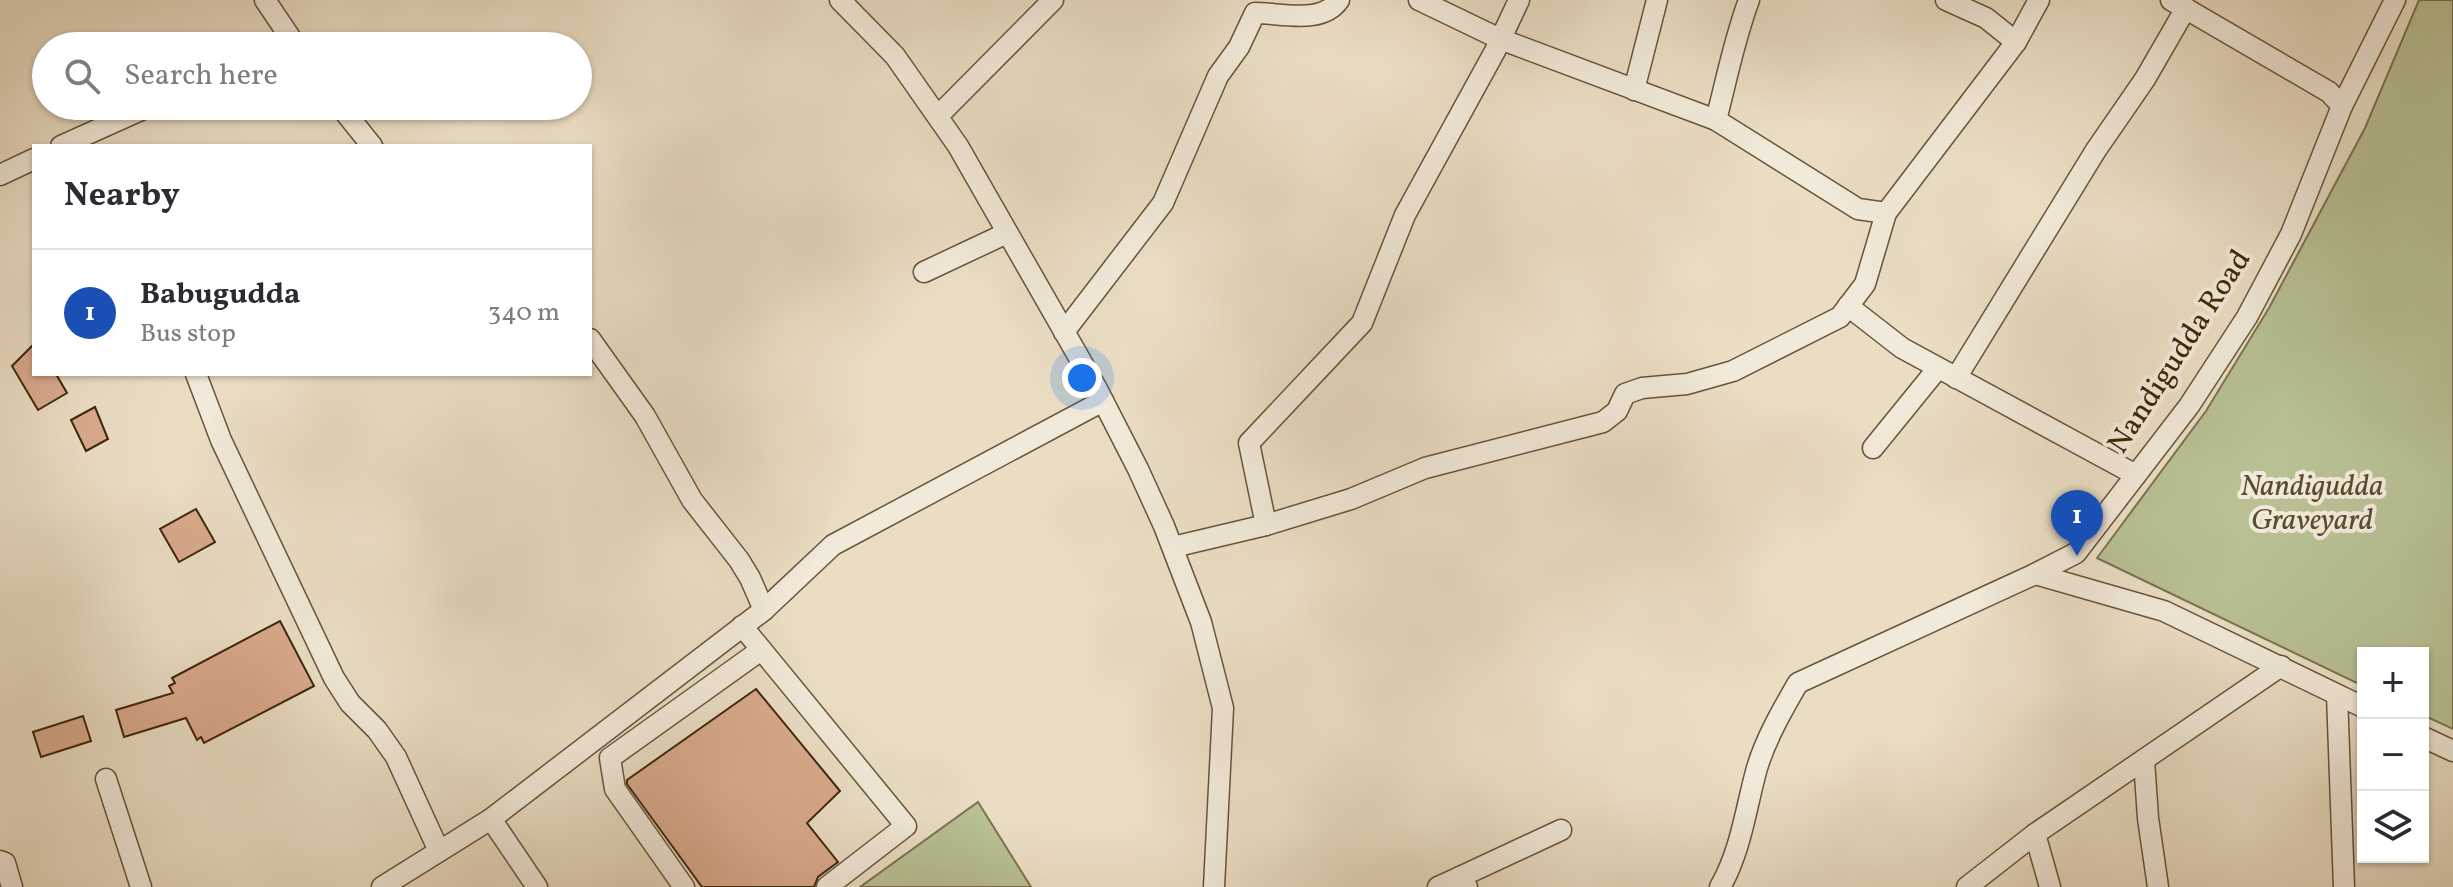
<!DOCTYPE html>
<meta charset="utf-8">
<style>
:root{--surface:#fff;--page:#f2f2f3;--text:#2b2b33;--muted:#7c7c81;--line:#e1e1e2;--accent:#d93025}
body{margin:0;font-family:Vollkorn,serif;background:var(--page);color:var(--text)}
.controls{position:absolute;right:24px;bottom:24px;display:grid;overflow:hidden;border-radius:0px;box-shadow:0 2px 6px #0004}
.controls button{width:72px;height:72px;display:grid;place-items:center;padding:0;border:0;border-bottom:2px solid var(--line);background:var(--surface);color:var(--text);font:40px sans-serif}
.you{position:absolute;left:1082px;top:378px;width:28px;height:28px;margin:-20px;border:6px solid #fff;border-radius:50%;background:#1a73e8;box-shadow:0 0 0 12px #1a73e833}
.badge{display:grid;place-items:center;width:52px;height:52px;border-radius:50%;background:var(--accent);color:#fff;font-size:26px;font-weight:700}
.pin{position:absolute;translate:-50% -66px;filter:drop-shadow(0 2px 4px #0008)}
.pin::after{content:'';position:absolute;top:42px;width:28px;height:24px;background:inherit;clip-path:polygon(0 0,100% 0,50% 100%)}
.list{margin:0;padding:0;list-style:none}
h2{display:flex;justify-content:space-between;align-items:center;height:104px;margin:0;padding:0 32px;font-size:34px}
h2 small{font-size:26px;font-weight:400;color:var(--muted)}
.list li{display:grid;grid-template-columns:52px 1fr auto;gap:24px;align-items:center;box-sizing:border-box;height:128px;padding:0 32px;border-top:2px solid var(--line)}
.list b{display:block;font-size:30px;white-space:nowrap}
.list p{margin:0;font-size:26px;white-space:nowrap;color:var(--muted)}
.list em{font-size:26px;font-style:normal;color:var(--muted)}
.icon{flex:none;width:44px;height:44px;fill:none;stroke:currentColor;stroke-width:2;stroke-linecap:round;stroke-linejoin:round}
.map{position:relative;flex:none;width:2453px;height:887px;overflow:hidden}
.search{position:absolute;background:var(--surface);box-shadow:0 2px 6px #0004;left:32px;top:32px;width:560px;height:88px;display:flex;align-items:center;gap:20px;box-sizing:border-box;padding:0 28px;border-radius:44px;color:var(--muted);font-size:30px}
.panel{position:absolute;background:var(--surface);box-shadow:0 2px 6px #0004;left:32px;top:144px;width:560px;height:232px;border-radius:0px}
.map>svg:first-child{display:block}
.green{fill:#b8c094;stroke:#7a734e;stroke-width:2}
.building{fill:#d9aa8d;stroke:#3d2609;stroke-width:2}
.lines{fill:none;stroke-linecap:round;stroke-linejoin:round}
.minor-casing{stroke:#685438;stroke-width:23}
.minor{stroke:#f1e9d9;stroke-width:20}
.labels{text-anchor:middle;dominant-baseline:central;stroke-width:8;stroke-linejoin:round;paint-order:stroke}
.street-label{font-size:30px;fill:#3d2609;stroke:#f1e9d9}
.park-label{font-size:30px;font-style:italic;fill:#5c4c2c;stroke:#f1e9d9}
</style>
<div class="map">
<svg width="2453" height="887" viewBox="0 0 2453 887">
<rect width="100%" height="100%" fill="#eaddc4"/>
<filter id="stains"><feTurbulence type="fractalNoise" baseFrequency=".0025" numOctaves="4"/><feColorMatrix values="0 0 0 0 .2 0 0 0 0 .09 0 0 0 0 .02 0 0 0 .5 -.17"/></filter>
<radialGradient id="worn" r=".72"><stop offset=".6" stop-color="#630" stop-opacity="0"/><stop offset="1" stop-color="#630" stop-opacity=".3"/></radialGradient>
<g class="green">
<path d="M2419 0H2453V729L2423 715V653H2363V686L2097 558 2206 411 2269 308 2365 128Z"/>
<path d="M978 802 1031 887H860Z"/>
</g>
<g class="building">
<path d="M34 344V374H56L67 393 38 410 12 366Z"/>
<path d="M95 407 108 439 86 451 71 420Z"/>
<path d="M196 509 215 542 179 562 160 529Z"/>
<path d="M280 621 314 686 204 743 201 737 197 740 186 718 124 737 116 710 173 693 169 686 175 683 172 678Z"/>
<path d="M756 689 840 791 807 823 838 862 818 877 814 887H702L627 784V780Z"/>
<path d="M83 716 91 741 41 757 33 732Z"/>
</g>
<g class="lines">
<defs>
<g id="minor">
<path d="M265 0 296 46"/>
<path d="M840 0 895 56 958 146 1097 389 1138 469 1164 526 1201 622 1223 708 1214 887"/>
<path d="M1419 0 1500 39 1716 120 1858 209 1886 213 2016 42 2039 0"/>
<path d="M1946 0 1986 18 2016 42"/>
<path d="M2171 0 2329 92 2342 106"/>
<path d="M1634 90 1657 0"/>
<path d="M340 106 372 146"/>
<path d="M938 116 1053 0"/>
<path d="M1716 120C1727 78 1734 40 1749 0"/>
<path d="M61 146 150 106"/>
<path d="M0 175 34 159"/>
<path d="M924 272 1007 233"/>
<path d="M1848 306 1902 348 2136 475"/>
<path d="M1064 332 1163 203 1218 76 1239 47 1255 13C1281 13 1322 25 1339 0"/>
<path d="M590 339 645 416 692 500 739 560 750 578 764 610"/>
<path d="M196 374 221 440 334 678 350 703 377 730 396 757 439 851"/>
<path d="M1956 378 2096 150 2145 79 2186 8"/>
<path d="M1873 448 1938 368"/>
<path d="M1266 525 1249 443 1362 323 1405 215 1495 51 1519 0"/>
<path d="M1173 547 1266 525 1351 499 1425 468 1603 422 1617 411 1625 394 1642 388 1687 384 1733 371 1840 317 1865 284 1886 213"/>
<path d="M2035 574 2164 611 2363 707"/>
<path d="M742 626 906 826 827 887"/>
<path d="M2337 695 2344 887"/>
<path d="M2423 737 2453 751"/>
<path d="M2144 760 2148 818 2158 887"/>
<path d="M106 779 141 887"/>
<path d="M491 819 537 887"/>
<path d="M2035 834 2050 887"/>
<path d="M0 861 5 863 12 887"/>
<path d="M382 887 491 819 764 610 833 545 1103 401"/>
<path d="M684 887 615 789 610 758 761 650"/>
<path d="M1438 887 1460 877"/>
<path d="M1467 887 1460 877 1561 830"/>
<path d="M1720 887C1741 851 1746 807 1757 768 1766 738 1783 709 1798 683L2035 574 2076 553 2189 406 2247 317 2291 234 2342 106 2395 0"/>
<path d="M1967 887 2035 834 2281 666"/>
</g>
</defs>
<use href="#minor" class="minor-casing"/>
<use href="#minor" class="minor"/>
</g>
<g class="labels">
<g class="street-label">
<text transform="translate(2180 352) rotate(-57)">Nandigudda Road</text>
</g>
<g class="park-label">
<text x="2312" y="487">Nandigudda<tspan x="2312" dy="34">Graveyard</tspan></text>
</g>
</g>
<rect width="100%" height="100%" filter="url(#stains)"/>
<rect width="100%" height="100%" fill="url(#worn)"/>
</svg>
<div class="controls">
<button>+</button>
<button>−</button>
<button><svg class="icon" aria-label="layers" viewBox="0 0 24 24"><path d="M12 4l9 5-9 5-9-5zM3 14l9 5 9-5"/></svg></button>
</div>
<div class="you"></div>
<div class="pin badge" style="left:2077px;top:556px;background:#1a4fb4">1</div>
<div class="search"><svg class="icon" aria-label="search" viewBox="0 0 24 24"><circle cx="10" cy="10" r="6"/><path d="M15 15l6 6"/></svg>Search here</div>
<section class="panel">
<h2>Nearby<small></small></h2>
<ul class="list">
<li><span class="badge" style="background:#1a4fb4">1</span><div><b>Babugudda</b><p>Bus stop</p></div><em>340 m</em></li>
</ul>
</section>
</div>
